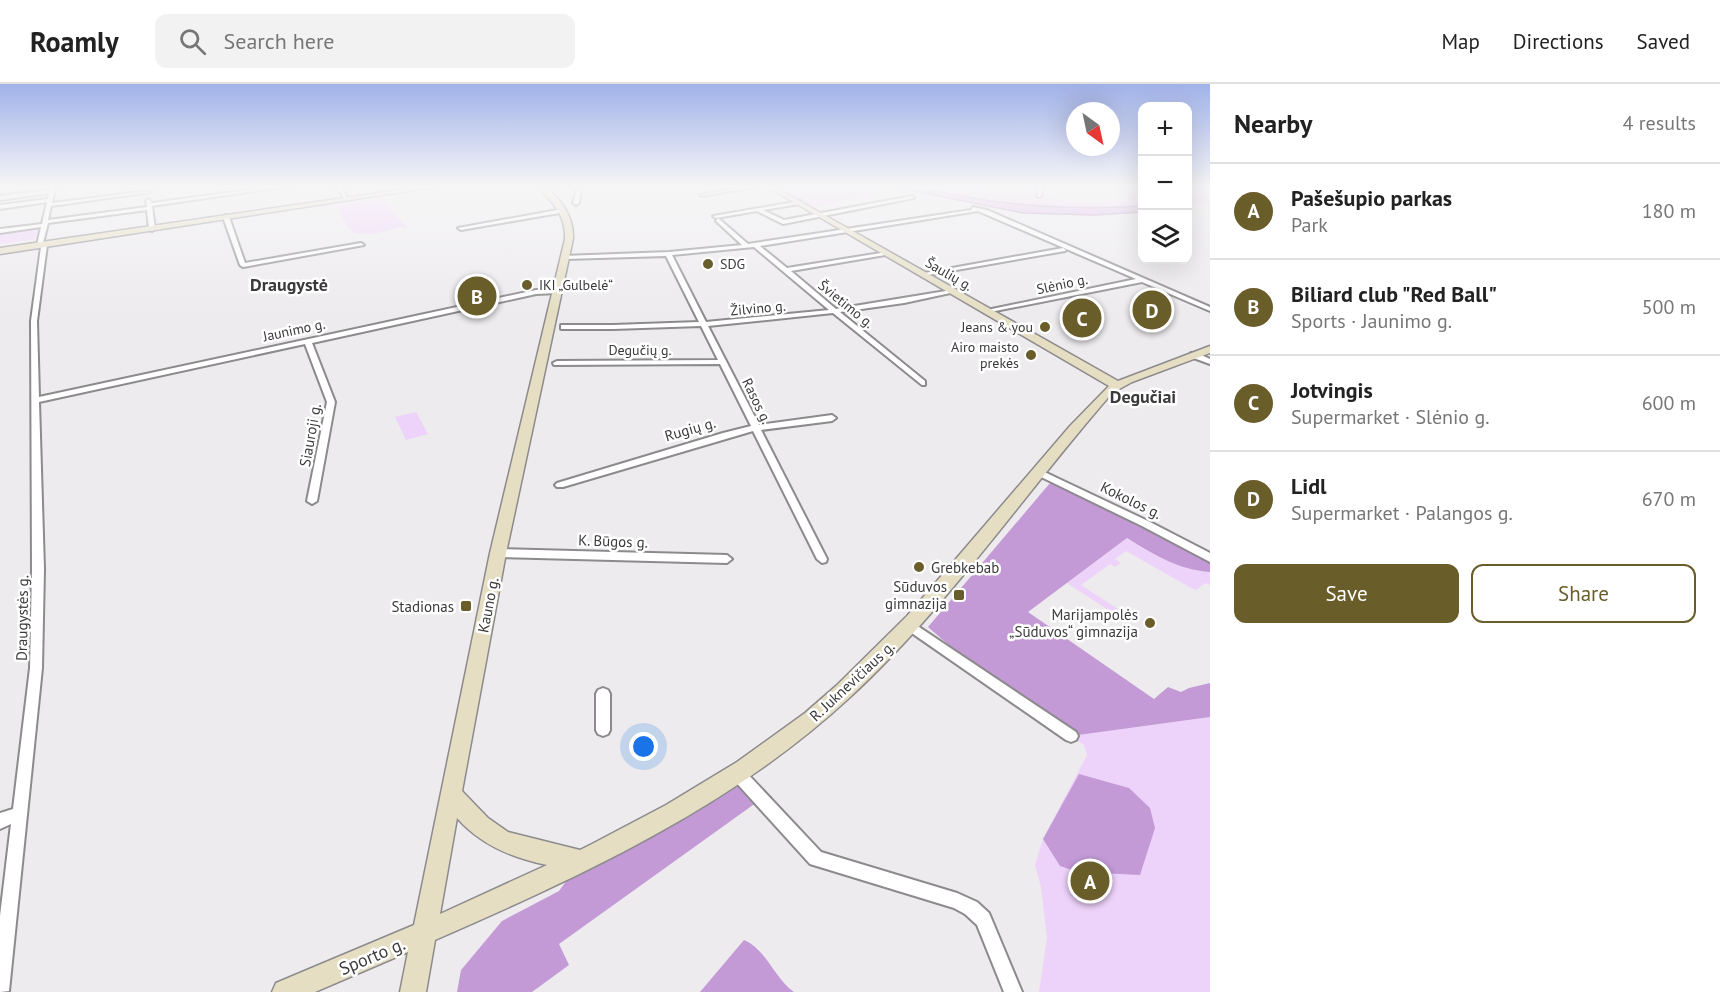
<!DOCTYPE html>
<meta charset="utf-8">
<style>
:root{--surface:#fff;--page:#f2f2f2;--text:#222;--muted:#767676;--line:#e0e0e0;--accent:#695d2a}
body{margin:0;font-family:"PT Sans",sans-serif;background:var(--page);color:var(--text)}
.controls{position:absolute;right:18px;top:18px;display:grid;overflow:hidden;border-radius:12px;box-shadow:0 6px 24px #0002}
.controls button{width:54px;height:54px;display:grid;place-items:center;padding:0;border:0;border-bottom:2px solid var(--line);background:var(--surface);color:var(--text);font:30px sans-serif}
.compass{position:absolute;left:1066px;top:18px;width:54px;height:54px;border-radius:50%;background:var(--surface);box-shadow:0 6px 24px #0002;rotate:147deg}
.you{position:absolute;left:644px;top:663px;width:21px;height:21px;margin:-15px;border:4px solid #fff;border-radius:50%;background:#1a73e8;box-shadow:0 0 0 9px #1a73e833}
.badge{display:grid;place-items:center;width:39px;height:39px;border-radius:50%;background:var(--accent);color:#fff;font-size:20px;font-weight:700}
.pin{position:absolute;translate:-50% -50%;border:3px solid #fff;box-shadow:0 2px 6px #0006}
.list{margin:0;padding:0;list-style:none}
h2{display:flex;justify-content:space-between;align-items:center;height:78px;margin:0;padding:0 24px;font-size:26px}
h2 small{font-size:20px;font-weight:400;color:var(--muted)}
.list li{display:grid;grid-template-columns:39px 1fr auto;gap:18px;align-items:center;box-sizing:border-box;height:96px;padding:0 24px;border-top:2px solid var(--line)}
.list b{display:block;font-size:22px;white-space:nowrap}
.list p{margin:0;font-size:20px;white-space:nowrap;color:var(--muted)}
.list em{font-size:20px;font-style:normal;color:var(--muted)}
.actions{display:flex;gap:12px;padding:18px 24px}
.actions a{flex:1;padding:14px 0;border:2px solid var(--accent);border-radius:12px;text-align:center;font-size:21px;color:var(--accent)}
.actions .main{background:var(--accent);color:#fff}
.icon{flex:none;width:33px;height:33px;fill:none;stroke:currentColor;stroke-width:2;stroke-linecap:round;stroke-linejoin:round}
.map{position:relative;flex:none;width:1210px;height:908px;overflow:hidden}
header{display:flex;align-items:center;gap:36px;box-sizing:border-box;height:84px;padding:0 30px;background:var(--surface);border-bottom:2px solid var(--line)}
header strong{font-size:28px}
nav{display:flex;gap:33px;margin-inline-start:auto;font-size:21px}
.search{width:420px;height:54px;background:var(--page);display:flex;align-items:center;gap:15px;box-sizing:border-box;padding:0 21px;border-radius:12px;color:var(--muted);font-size:22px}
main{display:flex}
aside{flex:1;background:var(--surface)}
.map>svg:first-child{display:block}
.green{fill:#edd2fa}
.forest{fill:#c39ad6}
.water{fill:#d8aeeb;stroke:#a98bb6;stroke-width:1.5}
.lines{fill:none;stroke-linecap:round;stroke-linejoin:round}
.street-casing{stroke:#8c8a8d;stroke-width:4}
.secondary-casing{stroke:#8c8a8d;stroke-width:3}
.street{fill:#fff;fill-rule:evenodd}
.secondary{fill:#e5dec2;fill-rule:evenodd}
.poi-dot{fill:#695d2a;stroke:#fff;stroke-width:2}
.labels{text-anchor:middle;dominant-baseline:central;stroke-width:5;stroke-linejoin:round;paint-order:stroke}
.far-poi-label{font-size:14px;fill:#3b3a3b;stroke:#fff;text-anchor:start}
.far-street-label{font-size:14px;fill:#3b3a3b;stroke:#fff}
.street-label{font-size:15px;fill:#3b3a3b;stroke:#fff}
.poi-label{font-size:15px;fill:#3b3a3b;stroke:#fff;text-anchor:end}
.far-district-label{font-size:18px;font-weight:bold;fill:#3b3a3b;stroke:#fff}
.near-street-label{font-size:18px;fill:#3b3a3b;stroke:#fff}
</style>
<header>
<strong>Roamly</strong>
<div class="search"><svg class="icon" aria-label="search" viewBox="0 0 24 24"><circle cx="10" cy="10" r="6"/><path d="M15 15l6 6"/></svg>Search here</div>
<nav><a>Map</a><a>Directions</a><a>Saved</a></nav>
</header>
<main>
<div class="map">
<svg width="1210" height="908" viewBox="0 0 1210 908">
<rect width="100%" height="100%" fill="#edebee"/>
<g class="green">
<path d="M771 102H858L882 108 809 124Z"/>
<path d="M912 102C925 102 940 100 954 102 974 105 993 110 1014 109 1024 109 1031 102 1039 102L1038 110C1065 122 1099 116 1128 117L1123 104 1142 105V122L1054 125 981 116Z"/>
<path d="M1188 102H1210V119L1188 120Z"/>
<path d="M381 113 408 145 401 143 374 150 355 149 349 145 337 124 350 118 378 116 377 114Z"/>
<path d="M35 143 39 144 35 155 0 160V148Z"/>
<path d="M416 328 428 350 406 356 395 333Z"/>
<path d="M1127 454C1153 470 1178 486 1210 488V501L1205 499 1196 506 1193 505 1126 467 1115 475 1121 479 1115 483 1110 480 1081 501 1124 529 1119 533 1067 499Z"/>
<path d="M1210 633V908H1039L1047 854 1041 803 1035 781 1043 755 1087 671 1084 661 1071 652Z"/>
</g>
<g class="forest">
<path d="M1050 399 1139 436 1210 474V488C1178 486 1153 470 1127 454L1028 528 1154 615 1168 603 1181 608 1189 604 1210 599V633L1071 652 990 597 928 543Z"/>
<path d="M738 690 760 716 559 860 569 881 532 908H457L461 886 502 837 559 807 581 777Z"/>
<path d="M1079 690 1129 704 1150 724 1155 744 1140 791 1078 788 1060 782 1043 755Z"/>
<path d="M744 856C767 866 774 894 794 908H700Z"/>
</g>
<path class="water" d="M888 102C922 102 952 111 985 116 1040 124 1086 125 1142 122V128L1094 131 1023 129Z"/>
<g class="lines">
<defs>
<g id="street">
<path d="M279 102H289L152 122 155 145 152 147 149 145 147 126 48 139 43 159 47 161 37 237 39 313 536 206 557 205 560 207 557 209 536 210 312 259 335 318 317 417 312 420 307 417 327 318 305 260 39 318 44 485 42 584 9 907 0 908V832L11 740 0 745V729L13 725 30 584 32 485 31 237 41 163 37 161 41 143 0 149V145L42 140 47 118 0 125V121L48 115 49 109 0 116V112L50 106 53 103 55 104 52 119 149 107 151 108 51 122 48 136 147 123 146 117 149 115 152 119Z"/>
<path d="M336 102H340L349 116H345Z"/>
<path d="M578 102H582L579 119 576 121 573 119Z"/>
<path d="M750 102H759L702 112 700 111Z"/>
<path d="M1039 102H1043L1041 112 1039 113 1037 112Z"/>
<path d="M912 112 914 114 783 140 757 127 716 134 713 132 801 117 799 120 763 126 784 136Z"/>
<path d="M973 123 987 126 1210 223V227L1142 198 985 229 984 228 987 226 1136 195 978 127 760 162 787 184 887 168 888 169 885 171 791 187 836 225 952 206 955 208 904 219 840 228 925 297V301H922L833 229 708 242 759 341 832 331 836 334 832 337 761 346 827 475 826 478 822 479 817 475 753 347 563 403H557L555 401 557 399 723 349 751 342 720 280 554 281 553 279 557 277 718 276 701 242 613 245H561V241H613L699 238 666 172 565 175 563 174V172L669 168 742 161 716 137 718 134 748 160 971 126ZM754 163 829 226 706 238 672 171Z"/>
<path d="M563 125 565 128 461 146 458 144Z"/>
<path d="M226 131 229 133 245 179 361 159 364 161 243 183 240 181 223 133Z"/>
<path d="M1063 164 1066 166 1065 167 922 192 919 190Z"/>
<path d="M1191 269H1197L1210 275V280L1191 273Z"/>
<path d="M1038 385 1150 438 1210 469V478L1142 442 1035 390 1033 388Z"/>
<path d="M498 465 727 471 732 475 727 479 498 473 493 469Z"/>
<path d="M910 537 1076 648 1078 652 1076 656 1071 658 1066 656 906 545 904 542 906 539Z"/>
<path d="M603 604 608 606 610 610V646L608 650 603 652 598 650 596 646V610L598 606Z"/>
<path d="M738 683 743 685 821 768 957 809 977 818 989 829 1022 908H1004L977 841 965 830 954 824 810 780 733 695 731 690 733 685Z"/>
</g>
<g id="secondary">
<path d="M426 102H441L0 170V164Z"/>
<path d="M538 102H545C561 116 574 132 573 155L506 469 462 707 488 734 508 748 580 766 592 760 666 721 737 678 805 629 836 602 907 532 1070 342 1109 302 766 102H773L1118 297 1210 262V269L1132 298 1112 309C1024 410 947 524 848 615 730 724 581 792 435 856L426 908H400L408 868 315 908H272L276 899 414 841 490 469 565 155C566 130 552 119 538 102ZM457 734C481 761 512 774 547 781L440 830Z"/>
</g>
</defs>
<use href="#street" class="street-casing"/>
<use href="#secondary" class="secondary-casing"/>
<use href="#street" class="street"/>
<use href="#secondary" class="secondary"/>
</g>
<linearGradient id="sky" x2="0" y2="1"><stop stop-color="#a1b2e9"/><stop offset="0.45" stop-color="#f7f6f7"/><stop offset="1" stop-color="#f7f6f7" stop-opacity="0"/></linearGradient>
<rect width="1210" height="229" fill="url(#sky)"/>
<g class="poi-dot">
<circle cx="708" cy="180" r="6"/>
<circle cx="527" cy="201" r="6"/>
<circle cx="1045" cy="243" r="6"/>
<circle cx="1031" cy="271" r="6"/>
<circle cx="919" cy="483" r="6"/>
<rect x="953" y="505" width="12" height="12" rx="3"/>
<rect x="460" y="516" width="12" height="12" rx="3"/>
<circle cx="1150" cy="539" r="6"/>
</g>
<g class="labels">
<g class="far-poi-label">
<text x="720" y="180">SDG</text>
<text x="539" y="201">IKI „Gulbelė“</text>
<text x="1033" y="243" text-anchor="end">Jeans &amp; you</text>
<text x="1019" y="263" text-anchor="end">Airo maisto<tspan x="1019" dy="16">prekės</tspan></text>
</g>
<g class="far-street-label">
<text transform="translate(949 190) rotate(30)">Šaulių g.</text>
<text transform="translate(1062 200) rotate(-12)">Slėnio g.</text>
<text transform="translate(846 220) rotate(39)">Švietimo g.</text>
<text transform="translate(758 224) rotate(-5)">Žilvino g.</text>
<text transform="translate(294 246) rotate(-12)">Jaunimo g.</text>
<text x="640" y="266">Degučių g.</text>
<text transform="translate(757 317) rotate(64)">Rasos g.</text>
</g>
<g class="street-label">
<text transform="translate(690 345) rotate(-16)">Rugių g.</text>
<text transform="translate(310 351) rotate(-80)">Siauroji g.</text>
<text transform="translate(1131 416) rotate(26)">Kokolos g.</text>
<text transform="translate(613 457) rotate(2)">K. Būgos g.</text>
<text transform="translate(488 521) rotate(-79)">Kauno g.</text>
<text transform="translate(22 534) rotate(-89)">Draugystės g.</text>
<text transform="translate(852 597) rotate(-43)">R. Juknevičiaus g.</text>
</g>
<g class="poi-label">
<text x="931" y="483" text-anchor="start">Grebkebab</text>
<text x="947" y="502">Sūduvos<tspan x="947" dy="17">gimnazija</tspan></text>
<text x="454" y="522">Stadionas</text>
<text x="1138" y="530">Marijampolės<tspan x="1138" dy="17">„Sūduvos“ gimnazija</tspan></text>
</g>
<g class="far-district-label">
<text x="289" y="200">Draugystė</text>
<text x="1143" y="312">Degučiai</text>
</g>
<g class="near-street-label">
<text transform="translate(372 872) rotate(-23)">Sporto g.</text>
</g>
</g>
</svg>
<div class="controls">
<button>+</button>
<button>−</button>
<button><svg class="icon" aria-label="layers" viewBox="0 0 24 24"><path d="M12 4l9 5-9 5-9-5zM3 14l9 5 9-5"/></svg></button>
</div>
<svg class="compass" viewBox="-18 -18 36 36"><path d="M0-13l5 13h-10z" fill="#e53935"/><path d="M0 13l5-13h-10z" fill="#767676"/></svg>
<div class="you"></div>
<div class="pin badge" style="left:1090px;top:797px">A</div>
<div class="pin badge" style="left:477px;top:212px">B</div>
<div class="pin badge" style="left:1082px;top:234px">C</div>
<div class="pin badge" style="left:1152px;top:226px">D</div>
</div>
<aside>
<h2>Nearby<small>4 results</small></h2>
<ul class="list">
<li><span class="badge">A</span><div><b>Pašešupio parkas</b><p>Park</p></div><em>180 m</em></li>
<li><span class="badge">B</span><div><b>Biliard club &quot;Red Ball&quot;</b><p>Sports · Jaunimo g.</p></div><em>500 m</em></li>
<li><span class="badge">C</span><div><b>Jotvingis</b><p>Supermarket · Slėnio g.</p></div><em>600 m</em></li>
<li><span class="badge">D</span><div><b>Lidl</b><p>Supermarket · Palangos g.</p></div><em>670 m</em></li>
</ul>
<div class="actions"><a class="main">Save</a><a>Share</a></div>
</aside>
</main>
